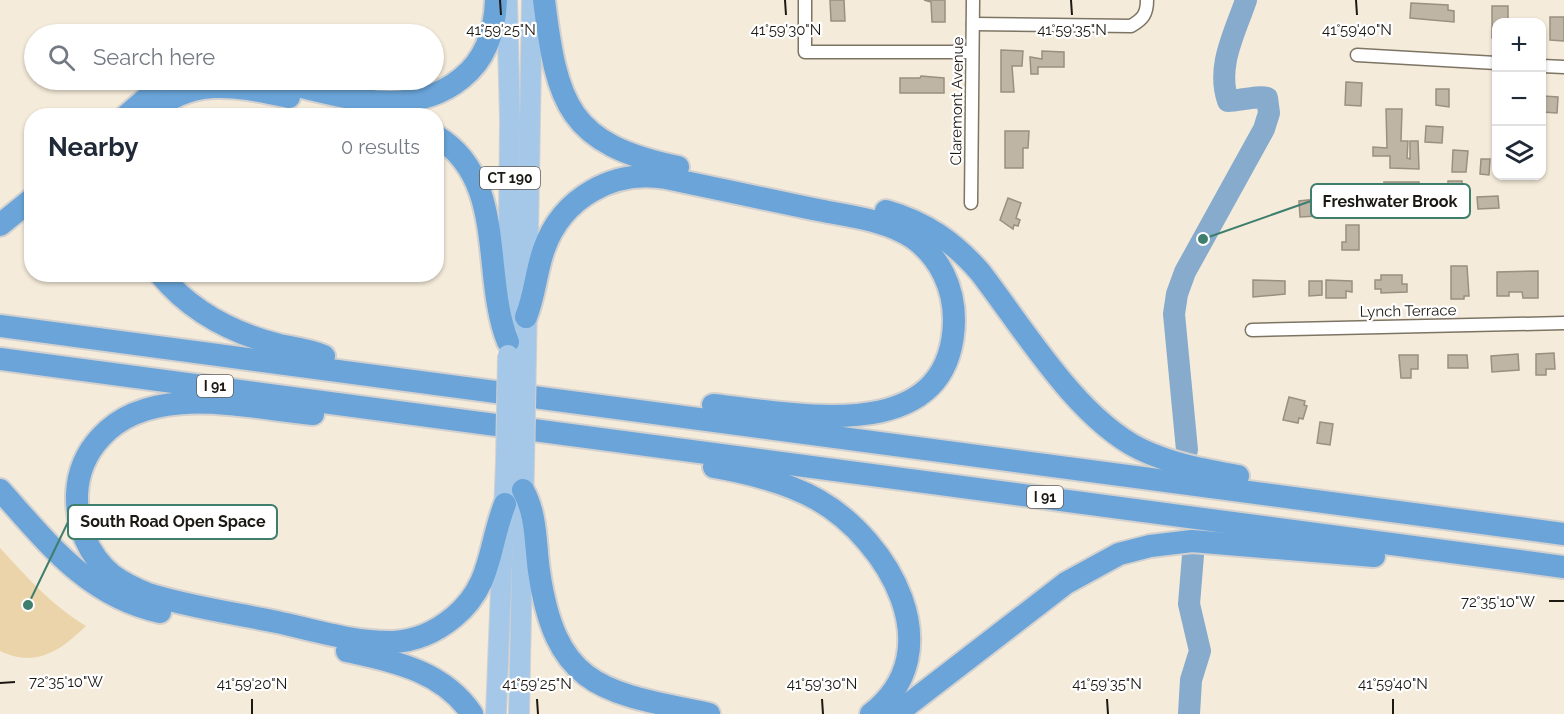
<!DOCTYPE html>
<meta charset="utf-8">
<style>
:root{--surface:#fff;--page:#f2f2f3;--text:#1f2937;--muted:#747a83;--line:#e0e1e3}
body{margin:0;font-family:Raleway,sans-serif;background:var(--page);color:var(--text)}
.controls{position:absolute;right:18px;top:18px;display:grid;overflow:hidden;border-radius:12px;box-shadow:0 2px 4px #0004}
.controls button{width:54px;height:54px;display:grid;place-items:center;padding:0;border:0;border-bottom:2px solid var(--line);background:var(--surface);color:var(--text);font:30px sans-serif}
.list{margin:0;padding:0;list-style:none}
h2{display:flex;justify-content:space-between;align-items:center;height:78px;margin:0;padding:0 24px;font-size:26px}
h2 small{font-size:20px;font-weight:400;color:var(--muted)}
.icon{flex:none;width:33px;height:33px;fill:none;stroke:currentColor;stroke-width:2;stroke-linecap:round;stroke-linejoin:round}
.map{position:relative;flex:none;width:1564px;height:714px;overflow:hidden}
.search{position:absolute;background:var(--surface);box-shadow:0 2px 4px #0004;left:24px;top:24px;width:420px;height:66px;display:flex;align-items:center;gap:15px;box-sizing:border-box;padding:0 21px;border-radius:33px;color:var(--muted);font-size:22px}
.panel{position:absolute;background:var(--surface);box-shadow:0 2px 4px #0004;left:24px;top:108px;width:420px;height:174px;border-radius:24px}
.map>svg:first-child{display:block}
.green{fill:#ecd4aa}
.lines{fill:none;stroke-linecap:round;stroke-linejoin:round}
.river{stroke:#86abcd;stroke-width:22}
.building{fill:#bfb5a5;stroke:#999080;stroke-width:1.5}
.street-casing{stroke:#7d7464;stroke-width:15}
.primary-casing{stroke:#d2d1d0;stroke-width:22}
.highway-casing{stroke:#d2d1d0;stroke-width:26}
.street{stroke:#fff;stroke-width:12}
.primary{stroke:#a6c8e8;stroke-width:20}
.highway{stroke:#6aa4d8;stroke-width:22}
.primary-bridge-casing{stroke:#d2d1d0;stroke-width:22;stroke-linecap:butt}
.primary-bridge{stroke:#a6c8e8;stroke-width:20}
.ticks{fill:none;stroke:#1c1913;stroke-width:2}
.labels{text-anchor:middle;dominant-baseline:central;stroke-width:4.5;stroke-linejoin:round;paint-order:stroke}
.shield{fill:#fff;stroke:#605e5a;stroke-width:1.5}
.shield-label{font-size:14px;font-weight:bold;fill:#1c1913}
.street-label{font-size:15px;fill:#1c1913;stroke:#fff}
.ticks-label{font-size:15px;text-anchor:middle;fill:#1c1913;stroke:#fff;stroke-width:4.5;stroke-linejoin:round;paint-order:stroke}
.leader{fill:none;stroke:#3e7e6d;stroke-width:2}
.callout-dot{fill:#3e7e6d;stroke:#fff;stroke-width:2}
.callout{fill:#fff;stroke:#3e7e6d;stroke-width:2}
.callout-label{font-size:16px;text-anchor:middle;font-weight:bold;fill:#1c1913}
</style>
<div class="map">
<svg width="1564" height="714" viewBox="0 0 1564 714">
<rect width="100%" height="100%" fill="#f5ebda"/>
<path class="green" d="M0 548C27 577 51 605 86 626 60 651 36 668 0 651Z"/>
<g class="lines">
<g class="river">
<path d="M1187 450 1174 314 1177 294 1185 272 1264 129 1269 113 1267 98C1258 95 1239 101 1228 101 1216 66 1235 33 1246 0"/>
<path d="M1189 714 1191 680 1200 651 1189 604 1193 555"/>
</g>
</g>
<g class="building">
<path d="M830 0H844L845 21H831Z"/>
<path d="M924 0H945V22H932L931 2Z"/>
<path d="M1411 3 1448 5V10L1454 11V22L1410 18Z"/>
<path d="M1492 6H1508V22H1496V38H1492Z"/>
<path d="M1550 17H1564V41L1550 40Z"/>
<path d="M1001 50 1023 51 1022 66H1012L1014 92H1001Z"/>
<path d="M1042 51 1064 52V67H1038V74H1031L1030 57 1042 59Z"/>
<path d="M921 76 944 78V93H900V78H920Z"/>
<path d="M1346 82 1362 83 1361 106 1345 105Z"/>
<path d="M1436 89H1449V107L1436 105Z"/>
<path d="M1543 96 1558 97 1557 113 1542 112Z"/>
<path d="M1386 109H1402L1401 141H1408L1407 158 1410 159V141H1418L1419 169 1390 168V156H1373V147L1387 148Z"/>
<path d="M1426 126 1443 127 1442 143 1425 142Z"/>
<path d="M1005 131H1029L1028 148H1023V168H1005Z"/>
<path d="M1453 150 1468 151 1466 172H1452Z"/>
<path d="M1481 159H1490L1489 175 1480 174Z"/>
<path d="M1448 181H1462V194L1448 193Z"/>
<path d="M1384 182H1419V192H1384V195H1373L1374 184H1384Z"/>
<path d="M1498 196 1499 208 1478 209 1477 197Z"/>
<path d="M1336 197 1338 215 1300 217 1299 201Z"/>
<path d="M1008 198 1021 203 1016 218 1020 220 1018 226 1014 225 1013 229 1000 220Z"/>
<path d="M1346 225H1359V250H1342V242H1346Z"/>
<path d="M1451 266H1467L1469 296H1464V299H1451Z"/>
<path d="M1538 271V298H1523L1522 292H1509V296H1497V272Z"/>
<path d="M1381 275H1402V284H1407V292L1381 293V289H1375V280H1381Z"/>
<path d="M1253 280 1285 281V294L1253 297Z"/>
<path d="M1326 280 1352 281V292L1346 291V298H1326Z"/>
<path d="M1309 281H1322V295L1309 296Z"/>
<path d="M1554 353 1555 369H1546V375H1536V354Z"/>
<path d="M1518 354 1519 370 1492 372 1491 356Z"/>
<path d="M1399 355H1418V369H1411V378H1401Z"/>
<path d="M1448 355H1467L1468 368H1448Z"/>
<path d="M1289 397 1305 401 1304 405 1307 406 1303 419 1299 418 1298 423 1283 420Z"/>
<path d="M1320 422 1333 424 1330 445 1317 443Z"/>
</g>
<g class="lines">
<defs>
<g id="street">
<path d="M805 0V52H972"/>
<path d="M973 24 1131 26C1143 19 1147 14 1147 0"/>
<path d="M1357 55 1496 63"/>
<path d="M1542 66 1564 67"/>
<path d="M971 203 973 0"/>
<path d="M1252 330 1564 323"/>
</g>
<g id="primary">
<path d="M507 0 510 120 508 324"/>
<path d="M526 357 532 0"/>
<path d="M496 714 506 462"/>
<path d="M519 714 524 464"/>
</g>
<g id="highway">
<path d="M544 0C557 105 568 144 678 167"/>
<path d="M271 80C334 93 407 123 462 78 487 58 495 30 496 0"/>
<path d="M126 116 156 90"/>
<path d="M148 116C190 75 237 86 289 97"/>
<path d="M436 136C508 179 481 275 508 342"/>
<path d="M886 211C925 222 954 242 980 272 1024 329 1076 417 1140 449 1171 464 1204 470 1238 476"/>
<path d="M0 225 32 199"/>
<path d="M160 274C191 312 232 333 279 345 294 348 310 350 324 356"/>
<path d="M526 317C535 295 536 271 544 249 562 198 613 169 666 178 715 188 764 199 813 209 846 216 885 219 913 238 940 257 954 288 954 320 952 450 794 413 713 405"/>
<path d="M0 326 1564 534"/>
<path d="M0 359 1564 567"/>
<path d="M313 414C247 408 151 382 101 437 86 453 78 472 77 494 76 525 88 555 112 575 123 583 135 589 148 594 189 607 234 613 277 622 314 630 354 643 393 642 416 641 437 631 454 617 493 585 488 546 505 504"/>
<path d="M714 467C749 473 786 482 818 500 888 540 953 651 871 714"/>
<path d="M0 490C47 542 87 596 160 612"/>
<path d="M523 490C537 515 535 543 539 571 556 690 605 692 709 714"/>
<path d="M347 651C396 662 443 671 472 714"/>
<path d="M896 714 1066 583 1119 554 1150 546 1192 541 1374 556"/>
</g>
</defs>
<use href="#street" class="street-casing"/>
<use href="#primary" class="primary-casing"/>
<use href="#highway" class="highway-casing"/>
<use href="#street" class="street"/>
<use href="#primary" class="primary"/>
<use href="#highway" class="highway"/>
<defs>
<g id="primary-bridge">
<path d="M506 462 508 355"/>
<path d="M524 464 526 357"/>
</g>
</defs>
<use href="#primary-bridge" class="primary-bridge-casing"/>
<use href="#primary-bridge" class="primary-bridge"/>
</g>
<path class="ticks" d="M500 0 501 15M785 0 786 15M1071 0 1072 15M1356 0 1357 15M1549 601H1564M0 683 15 682M252 699V714M537 699 538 714M822 699 823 714M1107 699 1108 714M1393 699V714"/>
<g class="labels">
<g class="shield">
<rect x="480" y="167" width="60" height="22" rx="4.5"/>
<rect x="197" y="375" width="36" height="22" rx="4.5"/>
<rect x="1027" y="486" width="36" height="22" rx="4.5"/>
</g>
<g class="shield-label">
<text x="510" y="178">CT 190</text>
<text x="215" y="386">I 91</text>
<text x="1045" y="497">I 91</text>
</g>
<g class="street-label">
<text transform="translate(957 101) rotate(-89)">Claremont Avenue</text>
<text transform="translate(1408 311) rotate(-1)">Lynch Terrace</text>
</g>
</g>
<g class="ticks-label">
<text x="501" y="35">41°59'25"N</text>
<text x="786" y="35">41°59'30"N</text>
<text x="1072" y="35">41°59'35"N</text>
<text x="1357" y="35">41°59'40"N</text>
<text x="1498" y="607">72°35'10"W</text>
<text x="66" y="687">72°35'10"W</text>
<text x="252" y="689">41°59'20"N</text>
<text x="537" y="689">41°59'25"N</text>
<text x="822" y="689">41°59'30"N</text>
<text x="1107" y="689">41°59'35"N</text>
<text x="1393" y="689">41°59'40"N</text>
</g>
<path class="leader" d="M1203 239L1311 201M28 605L68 522"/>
<g class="callout-dot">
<circle cx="1203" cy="239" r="6"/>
<circle cx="28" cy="605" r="6"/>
</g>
<g class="callout">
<rect x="1311" y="184" width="159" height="34" rx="6"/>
<rect x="68" y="505" width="209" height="34" rx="6"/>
</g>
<g class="callout-label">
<text x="1390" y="207">Freshwater Brook</text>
<text x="173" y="527">South Road Open Space</text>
</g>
</svg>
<div class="controls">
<button>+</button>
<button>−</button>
<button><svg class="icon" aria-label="layers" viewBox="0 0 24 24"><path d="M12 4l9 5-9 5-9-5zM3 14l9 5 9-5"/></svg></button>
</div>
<div class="search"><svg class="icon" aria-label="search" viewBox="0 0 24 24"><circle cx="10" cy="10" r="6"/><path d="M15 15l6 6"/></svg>Search here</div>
<section class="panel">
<h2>Nearby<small>0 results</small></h2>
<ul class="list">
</ul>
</section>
</div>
